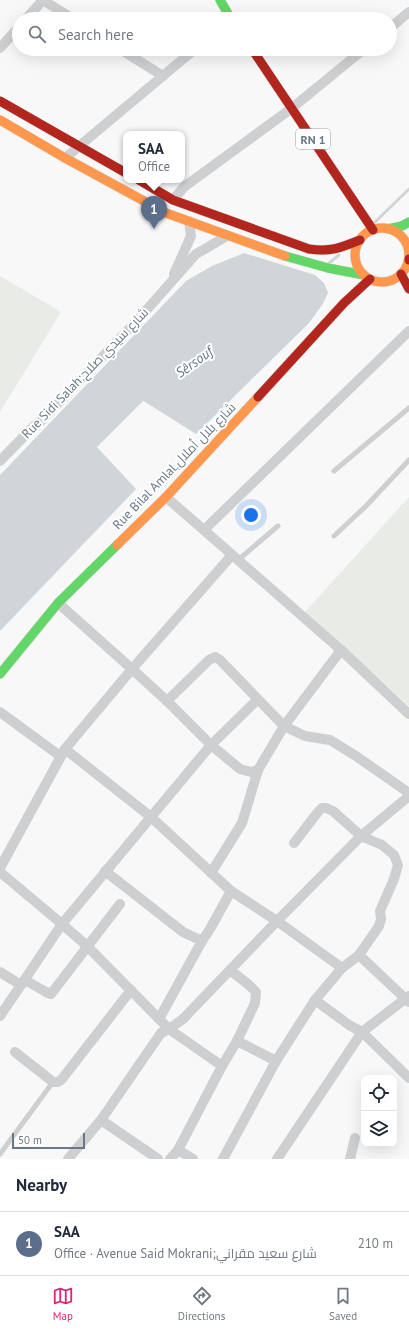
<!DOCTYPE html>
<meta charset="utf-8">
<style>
:root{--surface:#fff;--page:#f6f6f7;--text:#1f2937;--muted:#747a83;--line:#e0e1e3;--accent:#db2777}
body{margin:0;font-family:"PT Sans",Cairo,sans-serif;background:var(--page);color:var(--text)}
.controls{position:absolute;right:12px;bottom:12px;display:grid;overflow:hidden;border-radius:8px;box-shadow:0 4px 16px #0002}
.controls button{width:36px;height:36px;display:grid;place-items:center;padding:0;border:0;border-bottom:1px solid var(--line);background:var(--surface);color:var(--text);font:20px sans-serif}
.scale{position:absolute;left:12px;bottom:10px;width:73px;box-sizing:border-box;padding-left:4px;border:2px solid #697787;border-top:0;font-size:11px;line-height:14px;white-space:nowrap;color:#697787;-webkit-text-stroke:3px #fff;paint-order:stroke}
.you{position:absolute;left:251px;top:515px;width:14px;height:14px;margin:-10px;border:3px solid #fff;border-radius:50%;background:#1a73e8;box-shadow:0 0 0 6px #1a73e833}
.badge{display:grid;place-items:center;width:26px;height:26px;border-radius:50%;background:var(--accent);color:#fff;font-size:13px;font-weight:700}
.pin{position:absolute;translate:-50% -33px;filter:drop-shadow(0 1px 2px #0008)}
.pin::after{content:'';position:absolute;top:21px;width:14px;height:12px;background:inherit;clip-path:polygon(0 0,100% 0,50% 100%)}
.popup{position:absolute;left:123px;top:131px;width:62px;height:52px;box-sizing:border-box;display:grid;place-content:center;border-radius:8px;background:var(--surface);filter:drop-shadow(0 1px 3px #0005);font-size:13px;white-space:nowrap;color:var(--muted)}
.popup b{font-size:15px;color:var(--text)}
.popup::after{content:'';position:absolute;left:50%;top:100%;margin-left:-8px;border:8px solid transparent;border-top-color:var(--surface)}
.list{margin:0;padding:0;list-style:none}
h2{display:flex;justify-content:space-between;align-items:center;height:52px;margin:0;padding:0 16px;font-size:17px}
h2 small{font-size:13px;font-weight:400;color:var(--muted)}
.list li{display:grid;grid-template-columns:26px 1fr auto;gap:12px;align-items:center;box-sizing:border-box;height:64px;padding:0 16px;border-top:1px solid var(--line)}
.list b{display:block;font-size:15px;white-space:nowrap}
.list p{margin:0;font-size:13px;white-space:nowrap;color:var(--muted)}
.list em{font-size:13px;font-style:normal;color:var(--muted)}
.icon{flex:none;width:22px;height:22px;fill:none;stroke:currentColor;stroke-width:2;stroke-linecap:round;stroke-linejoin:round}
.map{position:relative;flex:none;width:409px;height:1159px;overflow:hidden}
.search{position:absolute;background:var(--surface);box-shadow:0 4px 16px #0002;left:12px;right:12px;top:12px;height:44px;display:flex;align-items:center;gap:10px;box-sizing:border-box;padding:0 14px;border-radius:22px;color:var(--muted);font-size:15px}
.sheet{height:116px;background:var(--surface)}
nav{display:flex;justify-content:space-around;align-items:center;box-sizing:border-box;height:56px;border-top:1px solid var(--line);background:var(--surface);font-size:11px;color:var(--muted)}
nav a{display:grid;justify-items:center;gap:2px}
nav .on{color:var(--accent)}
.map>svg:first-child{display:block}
.green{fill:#e8ebe6}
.water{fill:#cfd5d9}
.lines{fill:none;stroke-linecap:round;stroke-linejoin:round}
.stream{stroke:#cfd5d9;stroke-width:3}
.fast-casing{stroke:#d4d5d6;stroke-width:10}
.slow-casing{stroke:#d4d5d6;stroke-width:10}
.jam-casing{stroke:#d4d5d6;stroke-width:10}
.lane{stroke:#cecfd1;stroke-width:5}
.street{stroke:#cecfd1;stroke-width:10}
.fast{stroke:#63d668;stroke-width:9}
.slow{stroke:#ff974d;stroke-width:9}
.jam{stroke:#b3261e;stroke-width:9}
.labels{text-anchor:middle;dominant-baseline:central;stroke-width:4;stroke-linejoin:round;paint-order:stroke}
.shield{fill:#fff;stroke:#96a0ab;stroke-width:1}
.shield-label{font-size:12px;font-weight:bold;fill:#697787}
.street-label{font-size:13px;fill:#697787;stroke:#fff}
.water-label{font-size:14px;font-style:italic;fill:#657782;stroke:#fff}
</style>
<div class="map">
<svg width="409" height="1159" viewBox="0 0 409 1159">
<rect width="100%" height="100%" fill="#f8f8f8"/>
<g class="green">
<path d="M0 276 61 312 0 412Z"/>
<path d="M409 497V706L305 612Z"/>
</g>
<path class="water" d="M244 253 315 275 324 283 328 293 322 305 309 323 196 434 142 400 96 446 136 489 0 631V475L186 281 212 266Z"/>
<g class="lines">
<g class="stream">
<path d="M374 223 409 189"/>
<path d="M329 263 339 255"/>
<path d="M94 448 144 398"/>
</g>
<defs>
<g id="fast">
<path d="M220 0 231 19"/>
<path d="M388 229 402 226 409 222"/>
<path d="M285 256 328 268 364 275"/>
<path d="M0 674 58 603 117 545"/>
</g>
<g id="slow">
<path d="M0 120 65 158 166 213 285 256"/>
<circle cx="382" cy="255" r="27"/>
<path d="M117 545 166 497 258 397"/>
</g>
<g id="jam">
<path d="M252 49 373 230"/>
<path d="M0 101 126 173"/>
<path d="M139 180 173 200 309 249C331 252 340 248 360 240"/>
<path d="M409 259V260"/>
<path d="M401 274 409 289"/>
<path d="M258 397 344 303 370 279"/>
</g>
</defs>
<use href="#fast" class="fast-casing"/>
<use href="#slow" class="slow-casing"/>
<use href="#jam" class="jam-casing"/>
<g class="lane">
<path d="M334 471 409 408"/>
<path d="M334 536 366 506 409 460"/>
<path d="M238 560 278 526"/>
<path d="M0 1154 53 1082"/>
</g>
<g class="street">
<path d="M43 0 73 19"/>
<path d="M26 19 43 0"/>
<path d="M390 28 409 12"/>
<path d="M0 48 19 27"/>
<path d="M120 49 163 76"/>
<path d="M65 158 195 49"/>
<path d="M173 200 184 187 292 108 364 49"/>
<path d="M174 274 191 236 189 221"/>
<path d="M0 461 34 426 40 422 135 323 196 254 227 236"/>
<path d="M166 497 341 650 409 714"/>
<path d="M204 530 409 331"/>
<path d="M58 603 132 669 232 555"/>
<path d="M257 700 211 745 240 769 251 772 258 770 284 726 341 650"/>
<path d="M167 701 209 660 215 657 220 660 284 726 305 736 330 740 356 756 409 793"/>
<path d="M0 712 60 756"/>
<path d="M294 843 318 812 322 808H326L333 811 361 836 382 845 394 855 398 865 394 879 380 911 381 919 379 926 359 955"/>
<path d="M0 868 65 749 132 669 167 701 211 745 151 817 231 891 277 921 361 836 409 796"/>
<path d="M105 871 183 932 202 941 210 929 231 891"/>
<path d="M0 872 62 924 151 817 65 749"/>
<path d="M211 873 242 823 258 770"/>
<path d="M230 970 249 985 256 992 255 1003 237 1041"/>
<path d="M0 972 21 985 62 924 87 946 169 1029 183 1019 277 921 342 968"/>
<path d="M25 980 46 992 51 994 120 904"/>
<path d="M315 1000 342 968 359 955 409 1002"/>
<path d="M0 1016 21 985"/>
<path d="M159 1019 202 941"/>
<path d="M15 1052 53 1082H58L62 1079 131 990"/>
<path d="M222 1066 237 1041 276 1061 315 1000 349 1025 362 1032 409 1078"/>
<path d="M101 1120 158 1159"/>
<path d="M178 1150 193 1159"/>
<path d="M68 1159 101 1120 161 1033 169 1029 222 1066 178 1150 170 1159"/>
<path d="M223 1159 276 1061"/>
<path d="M277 1159 362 1032 409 996"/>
<path d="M350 1159 355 1138"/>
</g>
<use href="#fast" class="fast"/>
<use href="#slow" class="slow"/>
<use href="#jam" class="jam"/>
</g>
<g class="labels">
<rect class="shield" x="296" y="129" width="34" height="20" rx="3"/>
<g class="shield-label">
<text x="313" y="139">RN 1</text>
</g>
<g class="street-label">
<text transform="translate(85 373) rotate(-46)">Rue Sidi Salah;شارع سيدي صلاح</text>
<text transform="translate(174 466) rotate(-46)">Rue Bilal Amlal,شارع بلال أملال</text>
</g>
<g class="water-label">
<text transform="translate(194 362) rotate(-36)">Sêrsouf</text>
</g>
</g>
</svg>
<div class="controls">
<button><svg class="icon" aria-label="locate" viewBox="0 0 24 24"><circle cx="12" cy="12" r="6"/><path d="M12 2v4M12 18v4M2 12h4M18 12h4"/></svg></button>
<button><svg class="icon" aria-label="layers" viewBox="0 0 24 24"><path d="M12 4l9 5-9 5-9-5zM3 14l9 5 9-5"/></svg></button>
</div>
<div class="scale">50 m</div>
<div class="you"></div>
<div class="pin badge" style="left:154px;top:229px;background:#5c6f8a">1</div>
<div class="popup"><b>SAA</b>Office</div>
<div class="search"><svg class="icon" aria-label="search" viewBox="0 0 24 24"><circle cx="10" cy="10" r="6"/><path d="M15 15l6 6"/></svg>Search here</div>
</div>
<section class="sheet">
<h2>Nearby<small></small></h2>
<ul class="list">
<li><span class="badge" style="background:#5c6f8a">1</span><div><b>SAA</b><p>Office · Avenue Said Mokrani;شارع سعيد مقراني</p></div><em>210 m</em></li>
</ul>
</section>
<nav>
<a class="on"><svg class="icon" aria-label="map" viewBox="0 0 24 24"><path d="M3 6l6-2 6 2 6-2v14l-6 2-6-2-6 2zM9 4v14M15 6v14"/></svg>Map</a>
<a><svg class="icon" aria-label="directions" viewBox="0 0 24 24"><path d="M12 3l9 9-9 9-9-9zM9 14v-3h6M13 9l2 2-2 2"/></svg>Directions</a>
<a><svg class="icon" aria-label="saved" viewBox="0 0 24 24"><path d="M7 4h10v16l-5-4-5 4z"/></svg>Saved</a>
</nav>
